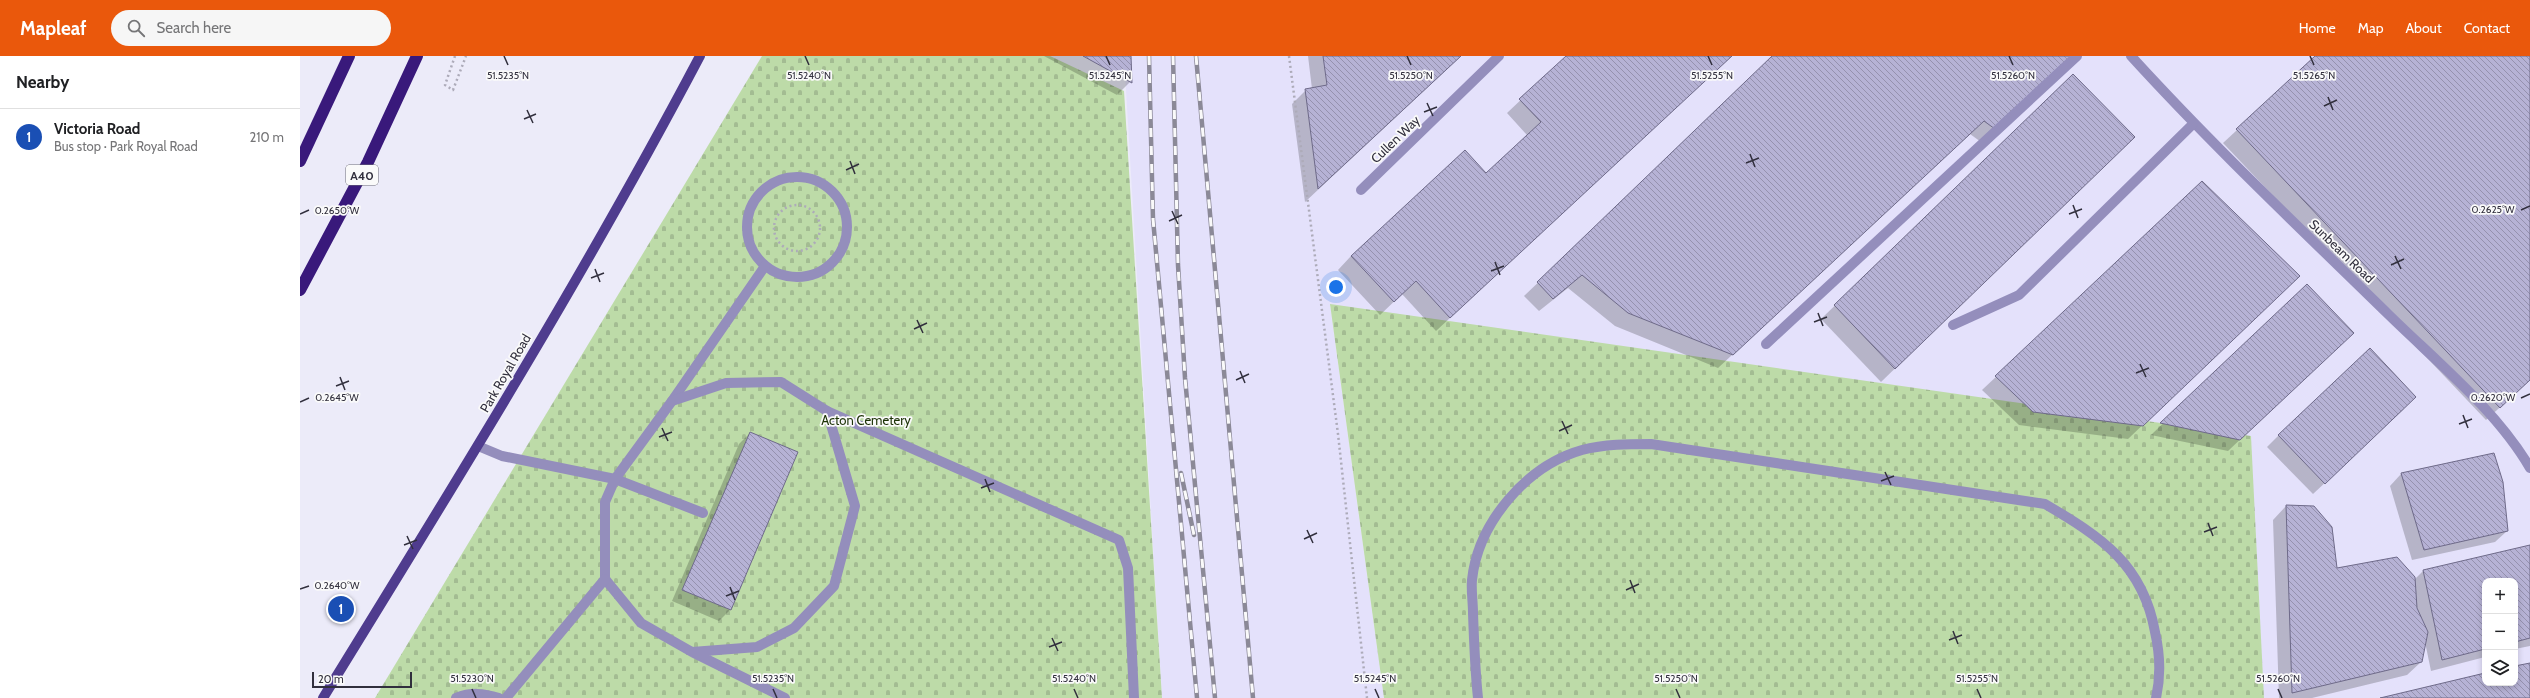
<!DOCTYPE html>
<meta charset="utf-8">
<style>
:root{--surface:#fff;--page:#f6f6f6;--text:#202124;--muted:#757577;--line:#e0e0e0;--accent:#ea580c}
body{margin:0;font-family:Cabin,sans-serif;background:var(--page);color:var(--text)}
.controls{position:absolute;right:12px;bottom:12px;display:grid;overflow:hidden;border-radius:8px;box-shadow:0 2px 6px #0003}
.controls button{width:36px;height:36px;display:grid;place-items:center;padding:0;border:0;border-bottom:1px solid var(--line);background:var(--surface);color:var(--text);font:20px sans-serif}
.scale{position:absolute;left:12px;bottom:10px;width:100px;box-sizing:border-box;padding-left:4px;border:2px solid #312f3d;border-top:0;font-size:11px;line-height:14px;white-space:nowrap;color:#312f3d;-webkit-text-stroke:3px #fafafa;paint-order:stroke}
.you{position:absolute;left:1036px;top:231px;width:14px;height:14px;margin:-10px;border:3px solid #fff;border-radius:50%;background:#1a73e8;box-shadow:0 0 0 6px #1a73e833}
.badge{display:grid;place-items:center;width:26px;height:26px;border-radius:50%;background:var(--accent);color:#fff;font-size:13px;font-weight:700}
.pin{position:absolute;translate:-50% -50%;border:2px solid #fff;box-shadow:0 1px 4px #0006}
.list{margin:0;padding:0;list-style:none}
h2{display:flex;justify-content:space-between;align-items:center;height:52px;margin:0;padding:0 16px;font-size:17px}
h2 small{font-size:13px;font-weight:400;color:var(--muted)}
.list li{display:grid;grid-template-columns:26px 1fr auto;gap:12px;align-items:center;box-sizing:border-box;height:56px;padding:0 16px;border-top:1px solid var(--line)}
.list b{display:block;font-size:15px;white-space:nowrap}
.list p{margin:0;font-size:13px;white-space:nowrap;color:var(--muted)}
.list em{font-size:13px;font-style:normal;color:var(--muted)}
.icon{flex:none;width:22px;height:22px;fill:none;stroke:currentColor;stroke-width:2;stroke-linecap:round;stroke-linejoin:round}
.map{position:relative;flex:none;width:2230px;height:642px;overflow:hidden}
header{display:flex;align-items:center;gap:24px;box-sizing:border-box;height:56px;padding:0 20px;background:var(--accent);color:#fff}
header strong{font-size:19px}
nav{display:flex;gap:22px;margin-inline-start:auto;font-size:14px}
.search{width:280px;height:36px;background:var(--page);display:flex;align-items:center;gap:10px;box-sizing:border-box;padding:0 14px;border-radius:22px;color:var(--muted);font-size:15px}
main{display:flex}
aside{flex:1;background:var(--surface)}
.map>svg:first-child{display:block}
.built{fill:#e4e1fb;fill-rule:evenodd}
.cemetery{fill:url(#cemetery-stones)}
.shadow{fill:#0003}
.building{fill:url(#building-back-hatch);stroke:#6e6a89}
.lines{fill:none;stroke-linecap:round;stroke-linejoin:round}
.path{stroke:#adabb9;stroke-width:2.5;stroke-dasharray:2 3;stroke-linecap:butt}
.minor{stroke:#948ebc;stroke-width:10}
.major{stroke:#4f3c8e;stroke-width:10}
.highway{stroke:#39197b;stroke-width:12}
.rail-casing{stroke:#8b8997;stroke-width:4.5}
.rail{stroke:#fafafa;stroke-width:3;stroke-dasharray:9;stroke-linecap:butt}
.ticks{fill:none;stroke:#312f3d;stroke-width:1.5}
.labels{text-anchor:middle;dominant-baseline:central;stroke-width:3.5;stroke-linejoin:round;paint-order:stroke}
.shield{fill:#fafafa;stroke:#6d6c76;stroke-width:1}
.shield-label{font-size:12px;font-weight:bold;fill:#312f3d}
.street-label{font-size:13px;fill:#312f3d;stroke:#fafafa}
.park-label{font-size:13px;fill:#1d3307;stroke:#fafafa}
.ticks-label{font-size:10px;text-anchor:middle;fill:#312f3d;stroke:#fafafa;stroke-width:3.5;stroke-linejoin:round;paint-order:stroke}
</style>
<header>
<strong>Mapleaf</strong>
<div class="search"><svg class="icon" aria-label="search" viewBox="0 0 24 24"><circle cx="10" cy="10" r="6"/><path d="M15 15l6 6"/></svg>Search here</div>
<nav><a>Home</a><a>Map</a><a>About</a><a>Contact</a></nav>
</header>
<main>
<aside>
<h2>Nearby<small></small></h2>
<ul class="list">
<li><span class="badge" style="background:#1a4fb4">1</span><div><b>Victoria Road</b><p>Bus stop · Park Royal Road</p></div><em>210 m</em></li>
</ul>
</aside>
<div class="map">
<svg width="2230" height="642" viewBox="0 0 2230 642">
<defs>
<pattern id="cemetery-stones" width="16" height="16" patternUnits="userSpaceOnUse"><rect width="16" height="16" fill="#bddba8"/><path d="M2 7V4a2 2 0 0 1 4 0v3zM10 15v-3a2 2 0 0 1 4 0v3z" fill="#a3bc92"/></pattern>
<pattern id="building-back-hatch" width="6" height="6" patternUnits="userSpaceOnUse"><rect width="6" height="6" fill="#b6b2d5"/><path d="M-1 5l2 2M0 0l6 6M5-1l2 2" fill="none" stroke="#9591ae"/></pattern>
</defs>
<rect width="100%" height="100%" fill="#ecebf9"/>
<path class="built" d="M824 0H2230V642H1962L1030 249 1084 642H862ZM2185 525H2215V627H2185Z"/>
<g class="cemetery">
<path d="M462 0H750L824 35 862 642H75Z"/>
<path d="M1030 248 1951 380 1964 642H1084Z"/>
</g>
<g class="shadow">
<path d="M744 0H830V26L817 39Z"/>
<path d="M1008 0H1161L1005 146 992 48 1006 34 1012 33Z"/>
<path d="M1267 0H1431L1136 275 1102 238 1080 259 1038 214 1051 200 1186 118 1227 79 1207 57Z"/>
<path d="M1476 0H1773L1681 86 1670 78 1418 312 1315 270 1268 232 1239 255 1224 240Z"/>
<path d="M2017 0H2230V324L2186 364 1923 87Z"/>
<path d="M1773 19 1820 95 1581 326 1521 263Z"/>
<path d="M1902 127 1985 233 1828 383 1719 369 1682 334Z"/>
<path d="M2007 229 2041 288 1928 395 1851 379Z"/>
<path d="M2104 353 2013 438 1967 391 1979 379Z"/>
<path d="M450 377 497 397 430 554 419 565 372 545 439 388Z"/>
<path d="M2194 398 2207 475 2195 486 2112 504 2090 430 2101 418Z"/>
<path d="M1986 450 2037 513 2114 524 2123 515 2230 490V590L2215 593V525H2185V601L2131 615 2125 586 2121 606 2107 619 2012 642H1979L1973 464Z"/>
</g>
<g class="building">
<path d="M783 0H831L832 27Z"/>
<path d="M1023 0H1161L1018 133 1005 33 1027 29Z"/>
<path d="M1266 0H1432L1150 262 1116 225 1094 246 1051 200 1165 94 1186 117 1241 66 1219 43Z"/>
<path d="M1472 0H1773L1695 73 1684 65 1433 299 1328 257 1282 219 1253 243 1237 226Z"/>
<path d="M2015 0H2230V324L2200 352 1936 73Z"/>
<path d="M1773 18 1835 81 1595 313 1534 249Z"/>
<path d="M1902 125 2000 220 1843 370 1733 356 1695 320Z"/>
<path d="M2007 228 2054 277 1940 384 1860 367Z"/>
<path d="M2070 292 2116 341 2025 428 1978 379Z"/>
<path d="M450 376 498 396 431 554 382 534Z"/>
<path d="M2194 397 2203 426 2208 475 2124 494 2101 417Z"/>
<path d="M1986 449 2014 450 2032 471 2037 512 2097 501 2115 521 2117 552 2128 576 2122 606 1992 637Z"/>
<path d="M2230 489V582L2215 586V525H2185V593L2142 604 2123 514Z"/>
<path d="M2230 607V642H2080L2185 617V627H2215V610Z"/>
</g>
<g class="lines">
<g class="path">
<path d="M155 0 145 29 153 34 166 0"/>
<path d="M989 0 1038 378 1067 642"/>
<circle cx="497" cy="172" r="23"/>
</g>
<g class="minor">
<path d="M1831 0C1913 90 2002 174 2089 259 2137 306 2197 355 2230 412"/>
<circle cx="497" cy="171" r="50"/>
<path d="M1061 134 1199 0"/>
<path d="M1653 269 1719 239 1893 68"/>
<path d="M1466 288 1777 0"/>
<path d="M372 345 465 210"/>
<path d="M527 355 819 484 828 512 834 642"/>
<path d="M178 390 202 400 315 423 403 457"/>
<path d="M392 596 457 591 494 572 534 530 555 450 527 355 481 326 426 327 372 345 315 423 305 446V523L341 567 392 596 485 642"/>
<path d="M156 642C171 636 183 637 199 642"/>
<path d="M206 642 305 523"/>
<path d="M1178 642C1175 614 1174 586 1173 557 1173 546 1171 534 1172 524 1178 467 1226 410 1282 394 1305 388 1328 388 1351 388L1745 448C1801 481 1843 508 1855 576 1860 598 1861 620 1856 642"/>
</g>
<path class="major" d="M23 642C153 431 284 220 400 0"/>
<g class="highway">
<path d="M0 105 49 0"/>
<path d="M0 234 68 106 117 0"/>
</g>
<defs>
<g id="rail">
<path d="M849 0 853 163 897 642"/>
<path d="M873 0 878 209 885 322 915 642"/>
<path d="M896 0 953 642"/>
<path d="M881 417 894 479"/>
</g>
</defs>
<use href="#rail" class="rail-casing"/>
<use href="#rail" class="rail"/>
</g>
<path class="ticks" d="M204 0 208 9M505 0 509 9M806 0 810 9M1107 0 1111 9M1408 0 1412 9M1709 0 1713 9M2010 0 2014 9M2028 41 2033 54M1127 47 1133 60M2024 50 2037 44M227 54 233 67M1124 56 1137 51M224 63 236 58M1450 98 1455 111M550 105 555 118M1446 107 1459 102M546 114 559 108M1773 149 1778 162M2221 154 2230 150M872 155 878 168M0 158 9 154M1769 158 1782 153M869 165 882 159M2095 200 2101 213M1195 206 1200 219M2091 209 2104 203M295 213 300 226M1191 215 1204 210M291 222 304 217M1518 257 1523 270M617 264 623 277M1514 266 1527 261M614 273 627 267M1840 308 1846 321M940 315 945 327M1836 317 1849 312M40 321 45 334M936 324 949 318M36 330 49 325M2221 342 2230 338M0 346 9 342M2163 359 2168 372M1262 365 1268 378M2159 368 2172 363M362 372 368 385M1259 375 1272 369M359 381 372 376M1585 416 1591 429M685 423 690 436M1581 425 1594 420M681 432 694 427M1908 467 1913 480M1007 474 1013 487M1904 476 1917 471M107 480 113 493M1004 483 1017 477M104 489 117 484M1330 524 1335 537M430 531 435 544M0 533 9 530M1326 534 1339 528M426 540 439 535M1653 575 1658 588M752 582 758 595M1649 584 1662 579M749 591 762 586M172 633 176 642M473 633 477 642M774 633 778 642M1075 633 1079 642M1376 633 1380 642M1677 633 1681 642M1978 633 1982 642"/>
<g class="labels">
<rect class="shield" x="46" y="109" width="32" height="20" rx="3"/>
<g class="shield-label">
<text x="62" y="119">A40</text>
</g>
<g class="street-label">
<text transform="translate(1095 83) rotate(-44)">Cullen Way</text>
<text transform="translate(2042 195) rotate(44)">Sunbeam Road</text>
<text transform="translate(205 317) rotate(-60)">Park Royal Road</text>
</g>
<g class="park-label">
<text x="566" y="364">Acton Cemetery</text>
</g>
</g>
<g class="ticks-label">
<text x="208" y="23">51.5235°N</text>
<text x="509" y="23">51.5240°N</text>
<text x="810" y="23">51.5245°N</text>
<text x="1111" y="23">51.5250°N</text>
<text x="1412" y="23">51.5255°N</text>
<text x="1713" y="23">51.5260°N</text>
<text x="2014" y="23">51.5265°N</text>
<text x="2193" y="157">0.2625°W</text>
<text x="37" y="158">0.2650°W</text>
<text x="2193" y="345">0.2620°W</text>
<text x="37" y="345">0.2645°W</text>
<text x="37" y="533">0.2640°W</text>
<text x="172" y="626">51.5230°N</text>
<text x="473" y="626">51.5235°N</text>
<text x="774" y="626">51.5240°N</text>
<text x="1075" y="626">51.5245°N</text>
<text x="1376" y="626">51.5250°N</text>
<text x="1677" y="626">51.5255°N</text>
<text x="1978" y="626">51.5260°N</text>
</g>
</svg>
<div class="controls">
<button>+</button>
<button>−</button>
<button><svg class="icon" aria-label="layers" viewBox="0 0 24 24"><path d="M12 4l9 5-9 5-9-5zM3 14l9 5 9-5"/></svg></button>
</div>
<div class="scale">20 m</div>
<div class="you"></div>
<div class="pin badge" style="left:41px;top:553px;background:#1a4fb4">1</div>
</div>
</main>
